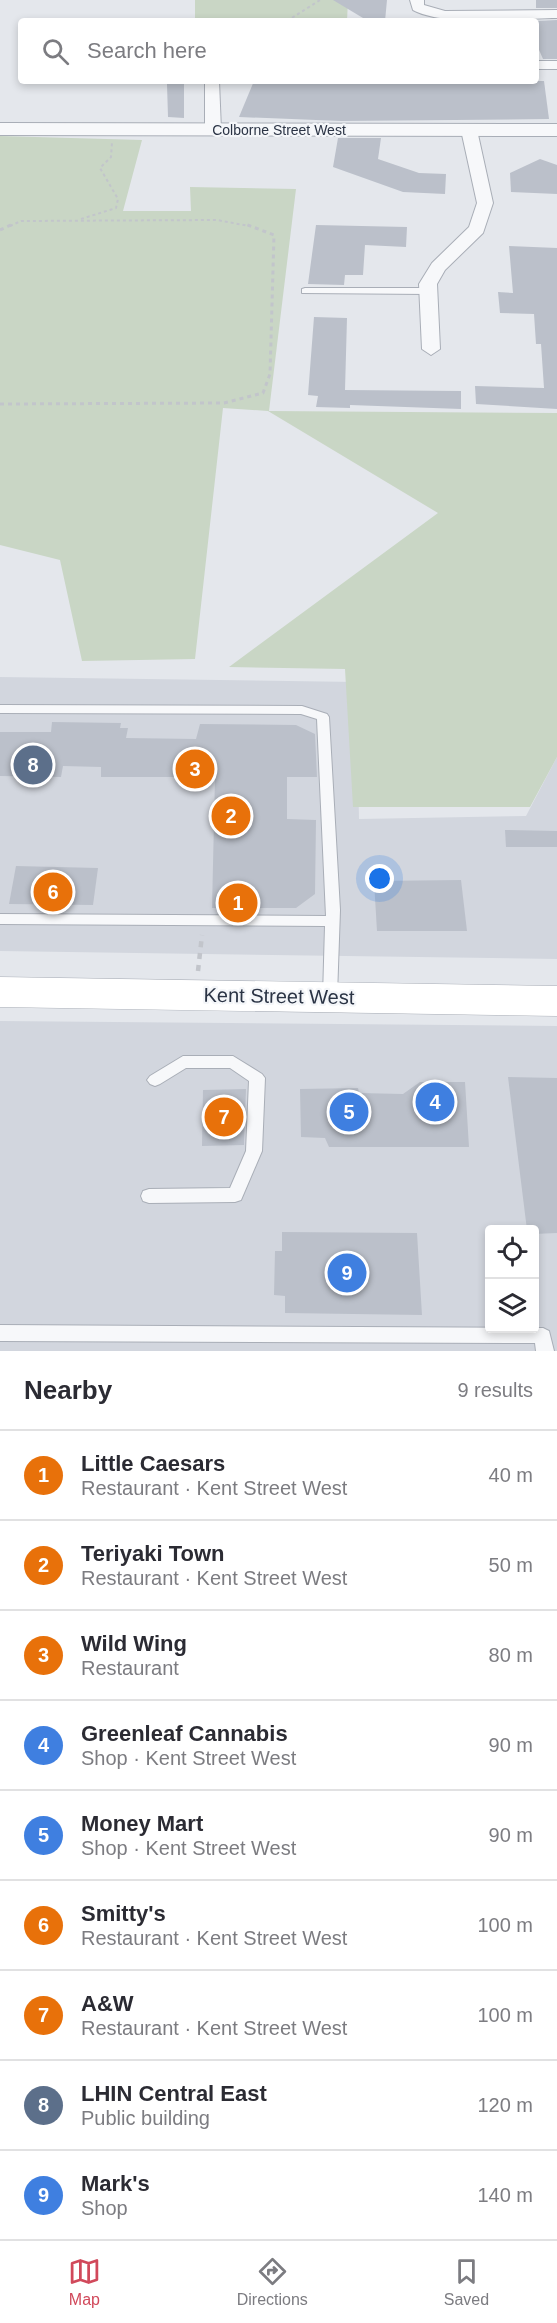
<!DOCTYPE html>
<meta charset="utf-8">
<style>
:root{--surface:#fff;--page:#f2f2f3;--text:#2b2b33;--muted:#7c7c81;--line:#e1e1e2;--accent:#d1495b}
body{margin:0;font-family:Arial,sans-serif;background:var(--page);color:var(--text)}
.controls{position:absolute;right:18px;bottom:18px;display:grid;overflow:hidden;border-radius:6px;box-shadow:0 3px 9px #0003}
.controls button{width:54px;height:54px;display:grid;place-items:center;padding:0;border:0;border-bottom:2px solid var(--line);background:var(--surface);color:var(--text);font:30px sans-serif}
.you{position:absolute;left:380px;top:879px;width:21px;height:21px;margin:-15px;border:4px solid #fff;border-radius:50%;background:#1a73e8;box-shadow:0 0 0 9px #1a73e833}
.badge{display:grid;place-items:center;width:39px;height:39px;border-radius:50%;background:var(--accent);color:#fff;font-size:20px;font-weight:700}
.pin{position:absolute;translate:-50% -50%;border:3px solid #fff;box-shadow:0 2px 6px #0006}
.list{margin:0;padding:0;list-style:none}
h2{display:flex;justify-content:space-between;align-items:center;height:78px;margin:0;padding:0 24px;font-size:26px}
h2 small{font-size:20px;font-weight:400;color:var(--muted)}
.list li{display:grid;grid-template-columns:39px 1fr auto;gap:18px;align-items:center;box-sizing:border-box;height:90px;padding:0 24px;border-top:2px solid var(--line)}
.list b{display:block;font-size:22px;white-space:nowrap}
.list p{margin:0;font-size:20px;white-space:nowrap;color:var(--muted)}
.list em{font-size:20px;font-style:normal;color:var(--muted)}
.icon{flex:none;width:33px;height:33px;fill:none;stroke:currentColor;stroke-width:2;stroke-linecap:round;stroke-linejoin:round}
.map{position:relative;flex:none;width:557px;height:1351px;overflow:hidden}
.search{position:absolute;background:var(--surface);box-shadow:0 3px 9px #0003;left:18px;right:18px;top:18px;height:66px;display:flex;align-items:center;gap:15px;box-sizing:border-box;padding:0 21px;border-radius:6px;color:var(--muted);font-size:22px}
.sheet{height:888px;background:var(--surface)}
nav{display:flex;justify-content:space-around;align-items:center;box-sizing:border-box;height:84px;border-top:2px solid var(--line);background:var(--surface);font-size:16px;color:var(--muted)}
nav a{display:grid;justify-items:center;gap:3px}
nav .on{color:var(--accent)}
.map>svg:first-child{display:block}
.built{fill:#d2d6de;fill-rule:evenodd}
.green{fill:#c9d6c5}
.building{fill:#bbc0ca}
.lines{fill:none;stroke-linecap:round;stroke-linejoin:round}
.service-casing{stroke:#a9aeb7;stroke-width:2}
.minor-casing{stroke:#a9aeb7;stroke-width:2}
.tertiary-casing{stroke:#a9aeb7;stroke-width:2}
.secondary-casing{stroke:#a9aeb7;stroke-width:1}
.path-far2{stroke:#c2c5cb;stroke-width:2;stroke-dasharray:3 3;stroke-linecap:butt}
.path-far1{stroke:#c2c5cb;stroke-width:3;stroke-dasharray:4 4;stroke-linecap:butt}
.path{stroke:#c2c5cb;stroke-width:4.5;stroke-dasharray:6 6;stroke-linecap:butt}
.service{fill:#f7f8fa;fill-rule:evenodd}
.minor{fill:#f7f8fa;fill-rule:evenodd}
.tertiary{fill:#f7f8fa;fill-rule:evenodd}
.secondary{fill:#fff;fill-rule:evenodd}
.labels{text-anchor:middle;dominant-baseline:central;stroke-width:4.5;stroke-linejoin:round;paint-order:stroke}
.far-street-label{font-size:14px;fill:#2b3445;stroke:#f4f6f9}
.near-street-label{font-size:20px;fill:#2b3445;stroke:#f4f6f9}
</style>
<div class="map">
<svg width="557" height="1351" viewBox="0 0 557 1351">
<rect width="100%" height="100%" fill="#e4e7ec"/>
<g class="built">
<path d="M0 677 356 682 359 819 526 816 557 757V959L0 951Z"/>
<path d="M0 1021 557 1026V1351H0ZM490 1230H534V1328H490Z"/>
</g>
<g class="green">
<path d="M195 0H348L347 21H195Z"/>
<path d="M0 136 142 140 123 211H191L190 187 296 189 269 411 557 413V757L530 807H353L345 669 229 667 438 513 268 411 223 408 195 659 82 661 60 560 0 545Z"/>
</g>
<g class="building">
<path d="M333 0H387L385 21H368Z"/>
<rect x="536" y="0" width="21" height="8"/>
<path d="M557 20V59H543L536 43V21Z"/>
<path d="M254 81H544L549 119 341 121 239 117Z"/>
<path d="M167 84H184V118L168 117Z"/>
<path d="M338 138H381L378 159 419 173 446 174 445 194 403 192 333 167Z"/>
<path d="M540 159 557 165V194L511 192 510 173Z"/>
<path d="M316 225 407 227 406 247 365 245 363 275H345L344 285 308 284Z"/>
<path d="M509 246 557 248V409L476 404 475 386 544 388 541 344H536L534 314 500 313 498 292 513 293Z"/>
<path d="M314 317 347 318 345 390 461 391V409L350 405V408L316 407 318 396 308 395Z"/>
<path d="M52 722 121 723 120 728H128L126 738 196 739 200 724 296 725 315 734 317 777H287V819L316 820 315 894 296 908H212L215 777H101V767L63 766 61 777 0 776V732H51Z"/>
<path d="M505 830 557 831V847H506Z"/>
<path d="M16 866 98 868 93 905 9 904Z"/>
<path d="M461 880 467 931H377L374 881Z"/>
<path d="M508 1077 557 1078V1233L534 1234V1230H527Z"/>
<path d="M420 1082H465L469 1147H329L325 1138 301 1137 300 1089 358 1088 359 1093 403 1094Z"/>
<path d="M246 1089 244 1145 202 1146 203 1090Z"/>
<path d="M282 1232 417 1233 422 1315 285 1313V1296L274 1295 275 1251H282Z"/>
</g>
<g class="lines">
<defs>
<g id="service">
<path d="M305 288H428L432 291 428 294 302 293V289Z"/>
<path d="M0 705 302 706 327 714 329 717 340 910 337 996 335 1000 330 1001 325 1000 323 996 325 926 0 924V914L326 916 317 719 301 714 0 713Z"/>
<path d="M183 1056H233L262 1074 265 1078 262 1151 241 1200 235 1202 149 1203 143 1201 141 1196 143 1191 149 1189 230 1188 246 1151 249 1081 230 1068H186L160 1084 155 1086 150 1084 147 1080 150 1076Z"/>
<path d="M0 1325 543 1328 549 1331 554 1351H536L535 1343 0 1341Z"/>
</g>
<g id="minor">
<path d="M410 0H424V5L445 11 557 10V18C520 18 444 27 413 10Z"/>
<rect x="536" y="61" width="21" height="8"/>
<path d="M205 81H219L221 130 213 135 205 130Z"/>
<path d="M469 125 477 130 493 203 483 233 445 270 437 284 440 349 431 355 422 349 419 284 432 263 469 227 477 203 461 130Z"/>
</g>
<path id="tertiary" d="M0 123 557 124V136L0 135Z"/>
<path id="secondary" d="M0 977 557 986V1016L0 1007Z"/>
</defs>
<use href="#service" class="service-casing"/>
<use href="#minor" class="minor-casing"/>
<use href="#tertiary" class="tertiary-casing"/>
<use href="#secondary" class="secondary-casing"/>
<g class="path-far2">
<path d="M287 21 320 0"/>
<path d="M81 219 116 208 118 199 100 168 111 157 112 142"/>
<path d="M10 226 21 221 217 220 249 226"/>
</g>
<g class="path-far1">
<path d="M0 230 13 224"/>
<path d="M0 404 224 403 263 393 270 374 274 235 245 224"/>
</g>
<path class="path" d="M198 971 202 935"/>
<use href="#service" class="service"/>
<use href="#minor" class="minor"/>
<use href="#tertiary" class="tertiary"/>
<use href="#secondary" class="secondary"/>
</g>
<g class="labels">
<g class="far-street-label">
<text x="279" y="130">Colborne Street West</text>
</g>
<g class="near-street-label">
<text transform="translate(279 996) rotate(1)">Kent Street West</text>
</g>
</g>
</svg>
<div class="controls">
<button><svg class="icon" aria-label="locate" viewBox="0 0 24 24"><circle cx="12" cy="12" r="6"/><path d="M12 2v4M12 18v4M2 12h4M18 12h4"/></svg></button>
<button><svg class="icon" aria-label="layers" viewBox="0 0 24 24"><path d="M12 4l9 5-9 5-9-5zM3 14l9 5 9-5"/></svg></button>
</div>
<div class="you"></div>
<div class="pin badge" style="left:238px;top:903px;background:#e8710a">1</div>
<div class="pin badge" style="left:231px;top:816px;background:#e8710a">2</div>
<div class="pin badge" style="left:195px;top:769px;background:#e8710a">3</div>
<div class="pin badge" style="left:435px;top:1102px;background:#3f7fe0">4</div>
<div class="pin badge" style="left:349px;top:1112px;background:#3f7fe0">5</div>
<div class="pin badge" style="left:53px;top:892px;background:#e8710a">6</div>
<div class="pin badge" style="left:224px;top:1117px;background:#e8710a">7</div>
<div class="pin badge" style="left:33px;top:765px;background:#5c6f8a">8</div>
<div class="pin badge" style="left:347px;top:1273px;background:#3f7fe0">9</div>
<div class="search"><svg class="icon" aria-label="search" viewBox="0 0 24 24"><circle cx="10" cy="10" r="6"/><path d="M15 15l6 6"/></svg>Search here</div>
</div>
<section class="sheet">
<h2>Nearby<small>9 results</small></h2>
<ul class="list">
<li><span class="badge" style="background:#e8710a">1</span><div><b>Little Caesars</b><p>Restaurant · Kent Street West</p></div><em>40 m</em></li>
<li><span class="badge" style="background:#e8710a">2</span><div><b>Teriyaki Town</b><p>Restaurant · Kent Street West</p></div><em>50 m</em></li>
<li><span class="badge" style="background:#e8710a">3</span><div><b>Wild Wing</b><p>Restaurant</p></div><em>80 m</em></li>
<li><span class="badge" style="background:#3f7fe0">4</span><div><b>Greenleaf Cannabis</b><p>Shop · Kent Street West</p></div><em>90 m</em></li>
<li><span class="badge" style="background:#3f7fe0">5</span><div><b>Money Mart</b><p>Shop · Kent Street West</p></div><em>90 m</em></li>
<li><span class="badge" style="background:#e8710a">6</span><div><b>Smitty's</b><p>Restaurant · Kent Street West</p></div><em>100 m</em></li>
<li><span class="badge" style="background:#e8710a">7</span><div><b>A&amp;W</b><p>Restaurant · Kent Street West</p></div><em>100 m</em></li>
<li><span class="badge" style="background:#5c6f8a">8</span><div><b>LHIN Central East</b><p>Public building</p></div><em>120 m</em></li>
<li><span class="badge" style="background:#3f7fe0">9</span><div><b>Mark's</b><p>Shop</p></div><em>140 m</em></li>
</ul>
</section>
<nav>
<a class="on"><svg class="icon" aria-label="map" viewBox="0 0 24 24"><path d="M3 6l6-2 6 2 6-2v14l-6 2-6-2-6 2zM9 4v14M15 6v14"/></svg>Map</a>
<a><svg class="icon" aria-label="directions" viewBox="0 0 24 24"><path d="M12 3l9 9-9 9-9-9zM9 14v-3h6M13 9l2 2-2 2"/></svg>Directions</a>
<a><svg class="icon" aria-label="saved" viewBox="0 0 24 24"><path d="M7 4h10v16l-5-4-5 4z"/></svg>Saved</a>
</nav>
